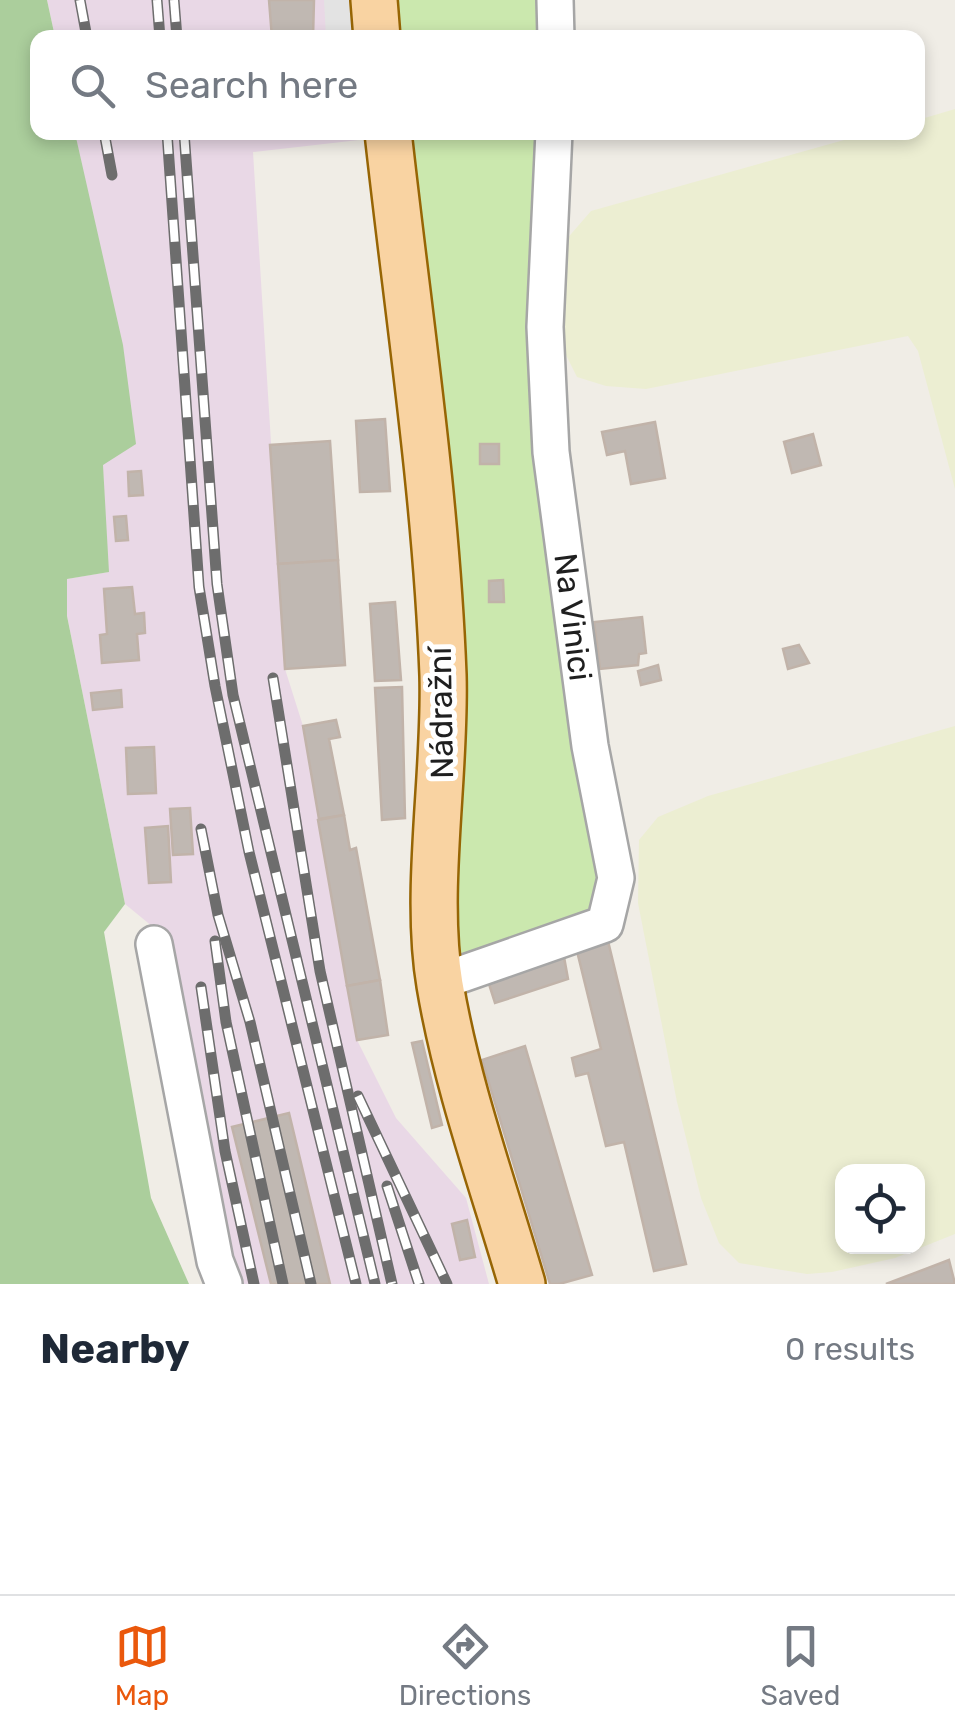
<!DOCTYPE html>
<meta charset="utf-8">
<style>
:root{--surface:#fff;--page:#f6f6f7;--text:#1f2937;--muted:#747a83;--line:#e0e1e3;--accent:#ea580c}
body{margin:0;font-family:Rubik,sans-serif;background:var(--page);color:var(--text)}
.controls{position:absolute;right:30px;bottom:30px;display:grid;overflow:hidden;border-radius:20px;box-shadow:0 5px 15px #0003}
.controls button{width:90px;height:90px;display:grid;place-items:center;padding:0;border:0;border-bottom:2px solid var(--line);background:var(--surface);color:var(--text);font:50px sans-serif}
.list{margin:0;padding:0;list-style:none}
h2{display:flex;justify-content:space-between;align-items:center;height:130px;margin:0;padding:0 40px;font-size:42px}
h2 small{font-size:32px;font-weight:400;color:var(--muted)}
.icon{flex:none;width:55px;height:55px;fill:none;stroke:currentColor;stroke-width:2;stroke-linecap:round;stroke-linejoin:round}
.map{position:relative;flex:none;width:955px;height:1284px;overflow:hidden}
.search{position:absolute;background:var(--surface);box-shadow:0 5px 15px #0003;left:30px;right:30px;top:30px;height:110px;display:flex;align-items:center;gap:25px;box-sizing:border-box;padding:0 35px;border-radius:20px;color:var(--muted);font-size:38px}
.sheet{height:310px;background:var(--surface)}
nav{display:flex;justify-content:space-around;align-items:center;box-sizing:border-box;height:140px;border-top:2px solid var(--line);background:var(--surface);font-size:28px;color:var(--muted)}
nav a{display:grid;justify-items:center;gap:5px}
nav .on{color:var(--accent)}
.map>svg:first-child{display:block}
.industrial{fill:#e9d8e6}
.farmland{fill:#eceed2;fill-rule:evenodd}
.grass{fill:#cbe8ae}
.forest{fill:#abce9c}
.parking{fill:#e3e3e3}
.building{fill:#c0b8b2;stroke:#c1b3a9;stroke-width:2.5}
.lines{fill:none;stroke-linecap:round;stroke-linejoin:round}
.minor-casing{stroke:#a6a6a6;stroke-width:40}
.major-casing{stroke:#976504;stroke-width:50}
.minor{stroke:#fff;stroke-width:35}
.major{stroke:#f9d3a2;stroke-width:45}
.rail-casing{stroke:#6d6d6d;stroke-width:11}
.rail{stroke:#fff;stroke-width:8;stroke-dasharray:22;stroke-linecap:butt}
.labels{text-anchor:middle;dominant-baseline:central;stroke-width:10;stroke-linejoin:round;paint-order:stroke}
.street-label{font-size:32px;fill:#1f1f1f;stroke:#fff}
</style>
<div class="map">
<svg width="955" height="1284" viewBox="0 0 955 1284">
<rect width="100%" height="100%" fill="#f0ede6"/>
<g class="industrial">
<path d="M47 0H347L350 37H55Z"/>
<path d="M75 133H358L359 140 253 152 285 669 303 726 357 1040 396 1118 466 1198 489 1284H240L221 1231 164 936 125 904 67 616 66 579 108 572 90 206Z"/>
</g>
<g class="farmland">
<path d="M955 109V489L918 351 908 336 646 389 606 386 577 377 561 345 565 241 591 211 869 133 918 132V120Z"/>
<path d="M955 726V1234L895 1258 832 1272 807 1274 739 1263 719 1243 701 1198 677 1102 638 903 639 840 658 817 708 796ZM842 1172H918V1246H842Z"/>
</g>
<g class="grass">
<path d="M387 0H542L543 37H390Z"/>
<path d="M401 133H541L603 878 594 914 451 964Z"/>
</g>
<path class="forest" d="M0 0H47L55 37 38 38V132L75 133 123 345 136 444 103 465 109 572 67 579V616L125 904 104 932 151 1198 189 1284H0Z"/>
<path class="parking" d="M324 0H352L355 37H326Z"/>
<g class="building">
<path d="M269 0H314L313 38H272Z"/>
<path d="M385 419 390 491 360 492 356 421Z"/>
<path d="M655 422 665 478 631 484 625 451 607 455 602 432Z"/>
<path d="M813 434 821 465 792 473 784 442Z"/>
<path d="M330 441 338 560 278 564 270 445Z"/>
<rect x="480" y="444" width="19" height="20"/>
<path d="M141 471 143 495 129 496 128 472Z"/>
<path d="M126 516 128 540 116 541 114 517Z"/>
<path d="M338 560 345 665 285 669 278 564Z"/>
<path d="M503 580 504 602H489V581Z"/>
<path d="M132 587 135 614 144 613 145 633 137 634 139 660 102 663 100 635 107 634 104 589Z"/>
<path d="M395 602 401 680 375 681 370 604Z"/>
<path d="M642 617 646 653 639 654 638 665 600 669 594 622Z"/>
<path d="M799 645 809 663 788 669 783 649Z"/>
<path d="M658 665 661 680 641 685 638 671Z"/>
<path d="M402 687 405 818 382 820 375 688Z"/>
<path d="M121 690 122 707 93 710 91 693Z"/>
<path d="M336 720 340 737 329 739 344 815 319 819 303 726Z"/>
<path d="M154 747 156 793 128 794 126 748Z"/>
<path d="M190 808 193 854 173 855 170 809Z"/>
<path d="M344 815 350 850 356 848 380 980 347 986 318 820Z"/>
<path d="M168 826 171 882 149 883 145 828Z"/>
<path d="M608 941 686 1264 654 1271 624 1142 606 1146 588 1073 576 1076 572 1058 601 1049 577 951Z"/>
<path d="M564 957 568 979 495 1003 489 984Z"/>
<path d="M380 980 388 1035 357 1040 347 986Z"/>
<path d="M422 1041 442 1125 432 1128 412 1043Z"/>
<path d="M525 1046 592 1275 559 1284H550L482 1060Z"/>
<path d="M289 1113 330 1284H271L232 1127Z"/>
<path d="M467 1220 475 1257 460 1260 452 1224Z"/>
<path d="M949 1260 955 1284H886Z"/>
</g>
<g class="lines">
<defs>
<g id="minor">
<path d="M555 0 556 38"/>
<path d="M154 944 215 1261 224 1284"/>
<path d="M439 982 605 924 616 878 590 746 551 452 545 327 554 132"/>
</g>
<g id="major">
<path d="M374 0 377 38"/>
<path d="M388 132C408 313 436 493 443 675 446 773 424 891 440 985 457 1086 493 1185 522 1284"/>
</g>
</defs>
<use href="#minor" class="minor-casing"/>
<use href="#major" class="major-casing"/>
<use href="#minor" class="minor"/>
<use href="#major" class="major"/>
<defs>
<g id="rail">
<path d="M80 0 87 38"/>
<path d="M157 0 160 38"/>
<path d="M174 0 177 38"/>
<path d="M104 132 112 175"/>
<path d="M167 132 199 587 215 686 249 852 356 1284"/>
<path d="M184 132 217 584 233 695 375 1284"/>
<path d="M273 678 320 971 392 1284"/>
<path d="M201 829 218 915 250 1022 311 1284"/>
<path d="M215 941 226 1022 283 1284"/>
<path d="M201 987 225 1151 254 1284"/>
<path d="M358 1096 447 1284"/>
<path d="M387 1186 419 1284"/>
</g>
</defs>
<use href="#rail" class="rail-casing"/>
<use href="#rail" class="rail"/>
</g>
<g class="labels">
<g class="street-label">
<text transform="translate(573 617) rotate(83)">Na Vinici</text>
<text transform="translate(441 713) rotate(-91)">Nádražní</text>
</g>
</g>
</svg>
<div class="controls">
<button><svg class="icon" aria-label="locate" viewBox="0 0 24 24"><circle cx="12" cy="12" r="6"/><path d="M12 2v4M12 18v4M2 12h4M18 12h4"/></svg></button>
</div>
<div class="search"><svg class="icon" aria-label="search" viewBox="0 0 24 24"><circle cx="10" cy="10" r="6"/><path d="M15 15l6 6"/></svg>Search here</div>
</div>
<section class="sheet">
<h2>Nearby<small>0 results</small></h2>
<ul class="list">
</ul>
</section>
<nav>
<a class="on"><svg class="icon" aria-label="map" viewBox="0 0 24 24"><path d="M3 6l6-2 6 2 6-2v14l-6 2-6-2-6 2zM9 4v14M15 6v14"/></svg>Map</a>
<a><svg class="icon" aria-label="directions" viewBox="0 0 24 24"><path d="M12 3l9 9-9 9-9-9zM9 14v-3h6M13 9l2 2-2 2"/></svg>Directions</a>
<a><svg class="icon" aria-label="saved" viewBox="0 0 24 24"><path d="M7 4h10v16l-5-4-5 4z"/></svg>Saved</a>
</nav>
